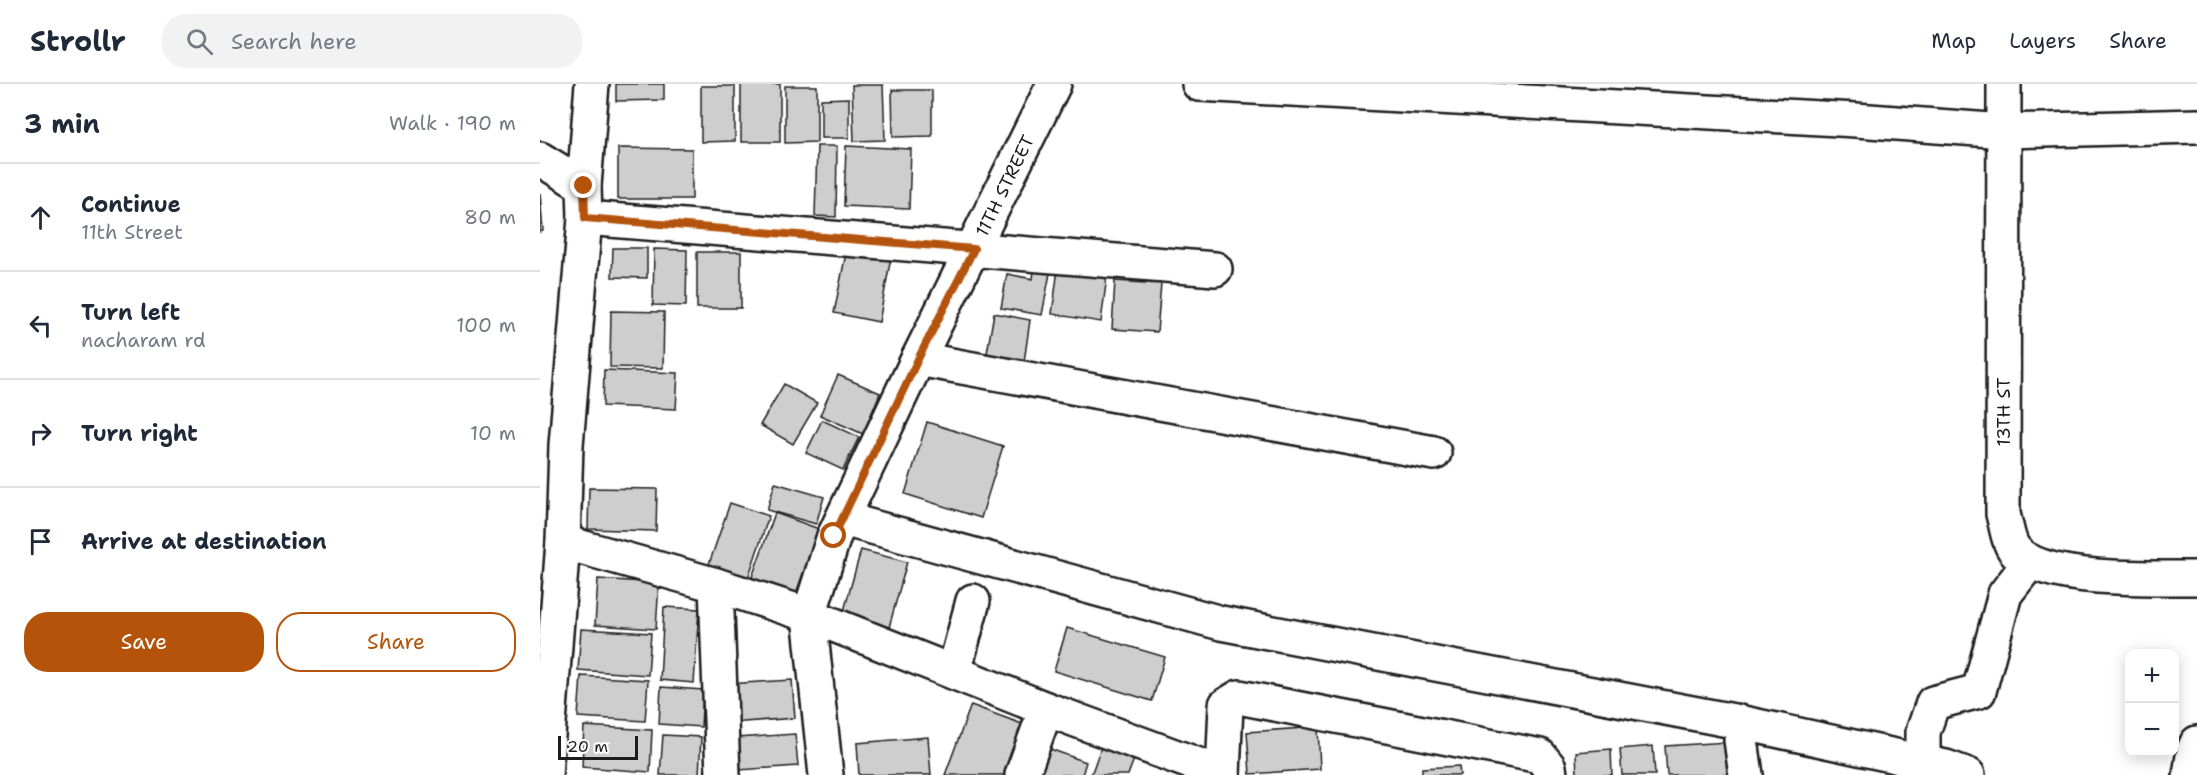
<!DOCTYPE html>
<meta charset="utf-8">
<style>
:root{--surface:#fff;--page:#f2f2f3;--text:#1f2937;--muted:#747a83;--line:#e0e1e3;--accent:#b45309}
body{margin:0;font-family:"Shantell Sans",sans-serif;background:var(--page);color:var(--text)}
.controls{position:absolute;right:18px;bottom:18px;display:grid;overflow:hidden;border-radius:12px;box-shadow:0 3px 15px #0003}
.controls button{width:54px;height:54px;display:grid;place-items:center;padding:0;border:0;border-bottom:2px solid var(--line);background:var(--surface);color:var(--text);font:30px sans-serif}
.scale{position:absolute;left:18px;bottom:15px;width:80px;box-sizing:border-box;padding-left:6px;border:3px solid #1c1c1c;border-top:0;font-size:16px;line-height:21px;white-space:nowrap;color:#1c1c1c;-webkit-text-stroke:4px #fff;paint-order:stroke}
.stop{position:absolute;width:18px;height:18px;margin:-14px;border:4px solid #b45309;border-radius:50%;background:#fff}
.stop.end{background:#b45309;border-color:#fff;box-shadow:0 2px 6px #0008}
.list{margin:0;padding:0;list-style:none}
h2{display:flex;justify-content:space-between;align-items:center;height:78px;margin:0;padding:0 24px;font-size:26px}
h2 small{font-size:20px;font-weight:400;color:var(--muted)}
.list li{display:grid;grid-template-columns:39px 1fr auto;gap:18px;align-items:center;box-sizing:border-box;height:108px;padding:0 24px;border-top:2px solid var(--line)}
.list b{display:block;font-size:22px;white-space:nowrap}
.list p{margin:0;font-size:20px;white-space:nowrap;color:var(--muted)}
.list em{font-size:20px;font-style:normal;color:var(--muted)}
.actions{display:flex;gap:12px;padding:18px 24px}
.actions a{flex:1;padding:14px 0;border:2px solid var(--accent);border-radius:24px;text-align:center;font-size:21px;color:var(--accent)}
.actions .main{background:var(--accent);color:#fff}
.icon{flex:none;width:33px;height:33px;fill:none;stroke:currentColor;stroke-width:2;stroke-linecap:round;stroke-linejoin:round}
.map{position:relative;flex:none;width:1657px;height:691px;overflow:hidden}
header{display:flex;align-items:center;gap:36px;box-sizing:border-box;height:84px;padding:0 30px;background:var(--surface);border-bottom:2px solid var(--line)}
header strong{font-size:28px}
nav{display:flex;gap:33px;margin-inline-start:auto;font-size:21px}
.search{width:420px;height:54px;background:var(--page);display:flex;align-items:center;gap:15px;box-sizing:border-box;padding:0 21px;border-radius:24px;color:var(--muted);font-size:22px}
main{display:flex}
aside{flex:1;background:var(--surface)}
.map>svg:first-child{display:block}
.building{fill:#cecece;stroke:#1c1c1c;stroke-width:1.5}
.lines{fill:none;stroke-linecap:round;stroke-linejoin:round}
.minor-casing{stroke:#1c1c1c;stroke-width:38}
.minor{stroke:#fff;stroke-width:33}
.route{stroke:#b45309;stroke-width:8}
.labels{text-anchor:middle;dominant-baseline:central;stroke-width:4.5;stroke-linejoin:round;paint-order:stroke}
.street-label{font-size:18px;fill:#1c1c1c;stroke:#fff}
</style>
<header>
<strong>Strollr</strong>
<div class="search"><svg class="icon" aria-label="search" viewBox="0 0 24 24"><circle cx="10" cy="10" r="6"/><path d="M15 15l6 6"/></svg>Search here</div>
<nav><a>Map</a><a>Layers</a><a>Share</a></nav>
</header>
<main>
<aside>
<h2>3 min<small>Walk · 190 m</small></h2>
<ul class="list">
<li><svg class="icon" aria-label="ahead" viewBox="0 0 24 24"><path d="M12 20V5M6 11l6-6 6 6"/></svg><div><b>Continue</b><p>11th Street</p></div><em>80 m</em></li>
<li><svg class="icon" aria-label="left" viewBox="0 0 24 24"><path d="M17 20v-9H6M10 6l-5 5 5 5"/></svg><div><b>Turn left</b><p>nacharam rd</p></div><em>100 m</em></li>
<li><svg class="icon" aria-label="right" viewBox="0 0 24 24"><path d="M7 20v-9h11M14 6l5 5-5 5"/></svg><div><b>Turn right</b></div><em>10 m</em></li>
<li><svg class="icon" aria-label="arrive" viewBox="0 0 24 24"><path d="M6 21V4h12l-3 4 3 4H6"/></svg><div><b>Arrive at destination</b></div></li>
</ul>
<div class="actions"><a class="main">Save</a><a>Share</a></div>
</aside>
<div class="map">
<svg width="1657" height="691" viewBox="0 0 1657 691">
<rect width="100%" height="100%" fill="#fff"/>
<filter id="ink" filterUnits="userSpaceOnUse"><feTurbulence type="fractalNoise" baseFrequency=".0167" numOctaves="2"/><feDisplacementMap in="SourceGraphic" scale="12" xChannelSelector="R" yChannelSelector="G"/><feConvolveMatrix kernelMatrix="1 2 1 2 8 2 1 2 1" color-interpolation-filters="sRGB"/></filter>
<g filter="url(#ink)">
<g class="building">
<path d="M76 0H124V16L76 17Z"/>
<rect x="201" y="0" width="39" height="58"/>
<path d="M312 1H343L345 56 314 57Z"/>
<path d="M161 2H195V57L161 58Z"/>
<path d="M245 2H277V58L245 59Z"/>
<path d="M352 6H392V52L353 53Z"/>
<path d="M309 14V54H281V15Z"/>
<path d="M277 62H297L296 133 275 132Z"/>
<path d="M306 62 371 65 369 125 304 122Z"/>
<path d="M78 64 152 65V115H78Z"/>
<path d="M0 109 3 147 0 148Z"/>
<path d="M73 164H107V194L72 193Z"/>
<path d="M307 164 351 173 339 238 294 229Z"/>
<path d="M114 165 147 166 146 222 113 221Z"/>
<rect x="157" y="168" width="44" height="56"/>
<path d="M518 185 567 192 561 238 512 230Z"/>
<path d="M494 186 510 189 502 231 461 224 467 190 493 195Z"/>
<path d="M575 197 621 200 617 248 572 245Z"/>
<path d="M71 227 124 228 123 284 70 283Z"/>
<path d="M454 229 490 236 483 285 445 280Z"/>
<path d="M64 286 138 289 136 325 63 322Z"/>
<path d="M298 291 340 309 323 350 280 331Z"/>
<path d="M244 300 277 319 253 360 220 341Z"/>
<path d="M282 336 319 353 303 386 266 369Z"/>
<path d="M387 338 463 362 441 434 365 410Z"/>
<path d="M235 399 284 413 276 440 227 426Z"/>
<path d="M49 404 117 405 116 447 48 445Z"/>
<path d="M190 419 229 432 207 497 168 483Z"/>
<path d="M235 429 279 445 255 512 211 496Z"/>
<path d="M321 466 367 478 348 547 302 534Z"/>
<path d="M58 495 119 499 116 545 55 541Z"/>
<path d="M124 523 159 525 154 599 120 596Z"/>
<path d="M527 544 625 573 612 617 514 587Z"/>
<path d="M41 545 111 549 108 591 38 586Z"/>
<path d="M41 592 108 596 105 637 38 633Z"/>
<path d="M252 596 255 634 191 639 188 600Z"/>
<path d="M121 603 163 606 161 643 119 640Z"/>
<path d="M431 621 490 643 472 691H405Z"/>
<path d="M44 642 112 646 110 688 42 683Z"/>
<path d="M778 643 780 685 710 690 707 648Z"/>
<path d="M255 650 258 682 199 686 196 654Z"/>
<path d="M123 651 161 653 159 691H120Z"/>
<path d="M388 653 391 691H319L317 659Z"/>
<path d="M1188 658 1190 691H1127L1125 662Z"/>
<path d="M1113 662 1115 691H1082L1080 665Z"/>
<path d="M561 663 594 675 588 691H551Z"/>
<path d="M510 665 546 678 542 691H501Z"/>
<path d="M1071 665 1072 691H1037L1036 668Z"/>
<path d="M919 682 920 691H882V684Z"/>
</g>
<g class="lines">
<defs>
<g id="minor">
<path d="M659 0 1316 36 1464 47 1657 42"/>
<path d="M1464 0 1463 430C1466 440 1468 457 1474 465 1501 500 1614 493 1657 494"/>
<path d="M0 75 44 102"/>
<path d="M45 134 675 185"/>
<path d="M378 275 894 369"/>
<path d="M303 435 681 539 1199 638 1406 683 1428 691"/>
<path d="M23 458 176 501 269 531 506 625 683 690"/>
<path d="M176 501 183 691"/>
<path d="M414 588 433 517"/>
<path d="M1201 656 1206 691"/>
<path d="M1383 678V648L1393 619 1439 607 1465 510 1490 478"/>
<path d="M5 691 23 458 26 361 45 134 44 102 52 0"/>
<path d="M286 691 269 531 294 452 378 275 514 0"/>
<path d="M482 691 506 625"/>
<path d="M683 691 686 621 699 613 1000 672 1009 683 1010 691"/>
<path d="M1650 691 1654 666 1657 659"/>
</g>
</defs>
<use href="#minor" class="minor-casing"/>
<use href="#minor" class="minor"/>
</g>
</g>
<g class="lines" filter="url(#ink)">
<path class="route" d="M44 102 45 134 434 165 378 275 294 452"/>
</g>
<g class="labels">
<g class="street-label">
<text transform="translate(465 102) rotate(-64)">11TH STREET</text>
<text transform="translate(1464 328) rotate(-90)">13TH ST</text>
</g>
</g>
</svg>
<div class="controls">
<button>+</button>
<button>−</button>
</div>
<div class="scale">20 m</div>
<div class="stop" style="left:294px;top:452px"></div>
<div class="stop end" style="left:44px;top:102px"></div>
</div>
</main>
